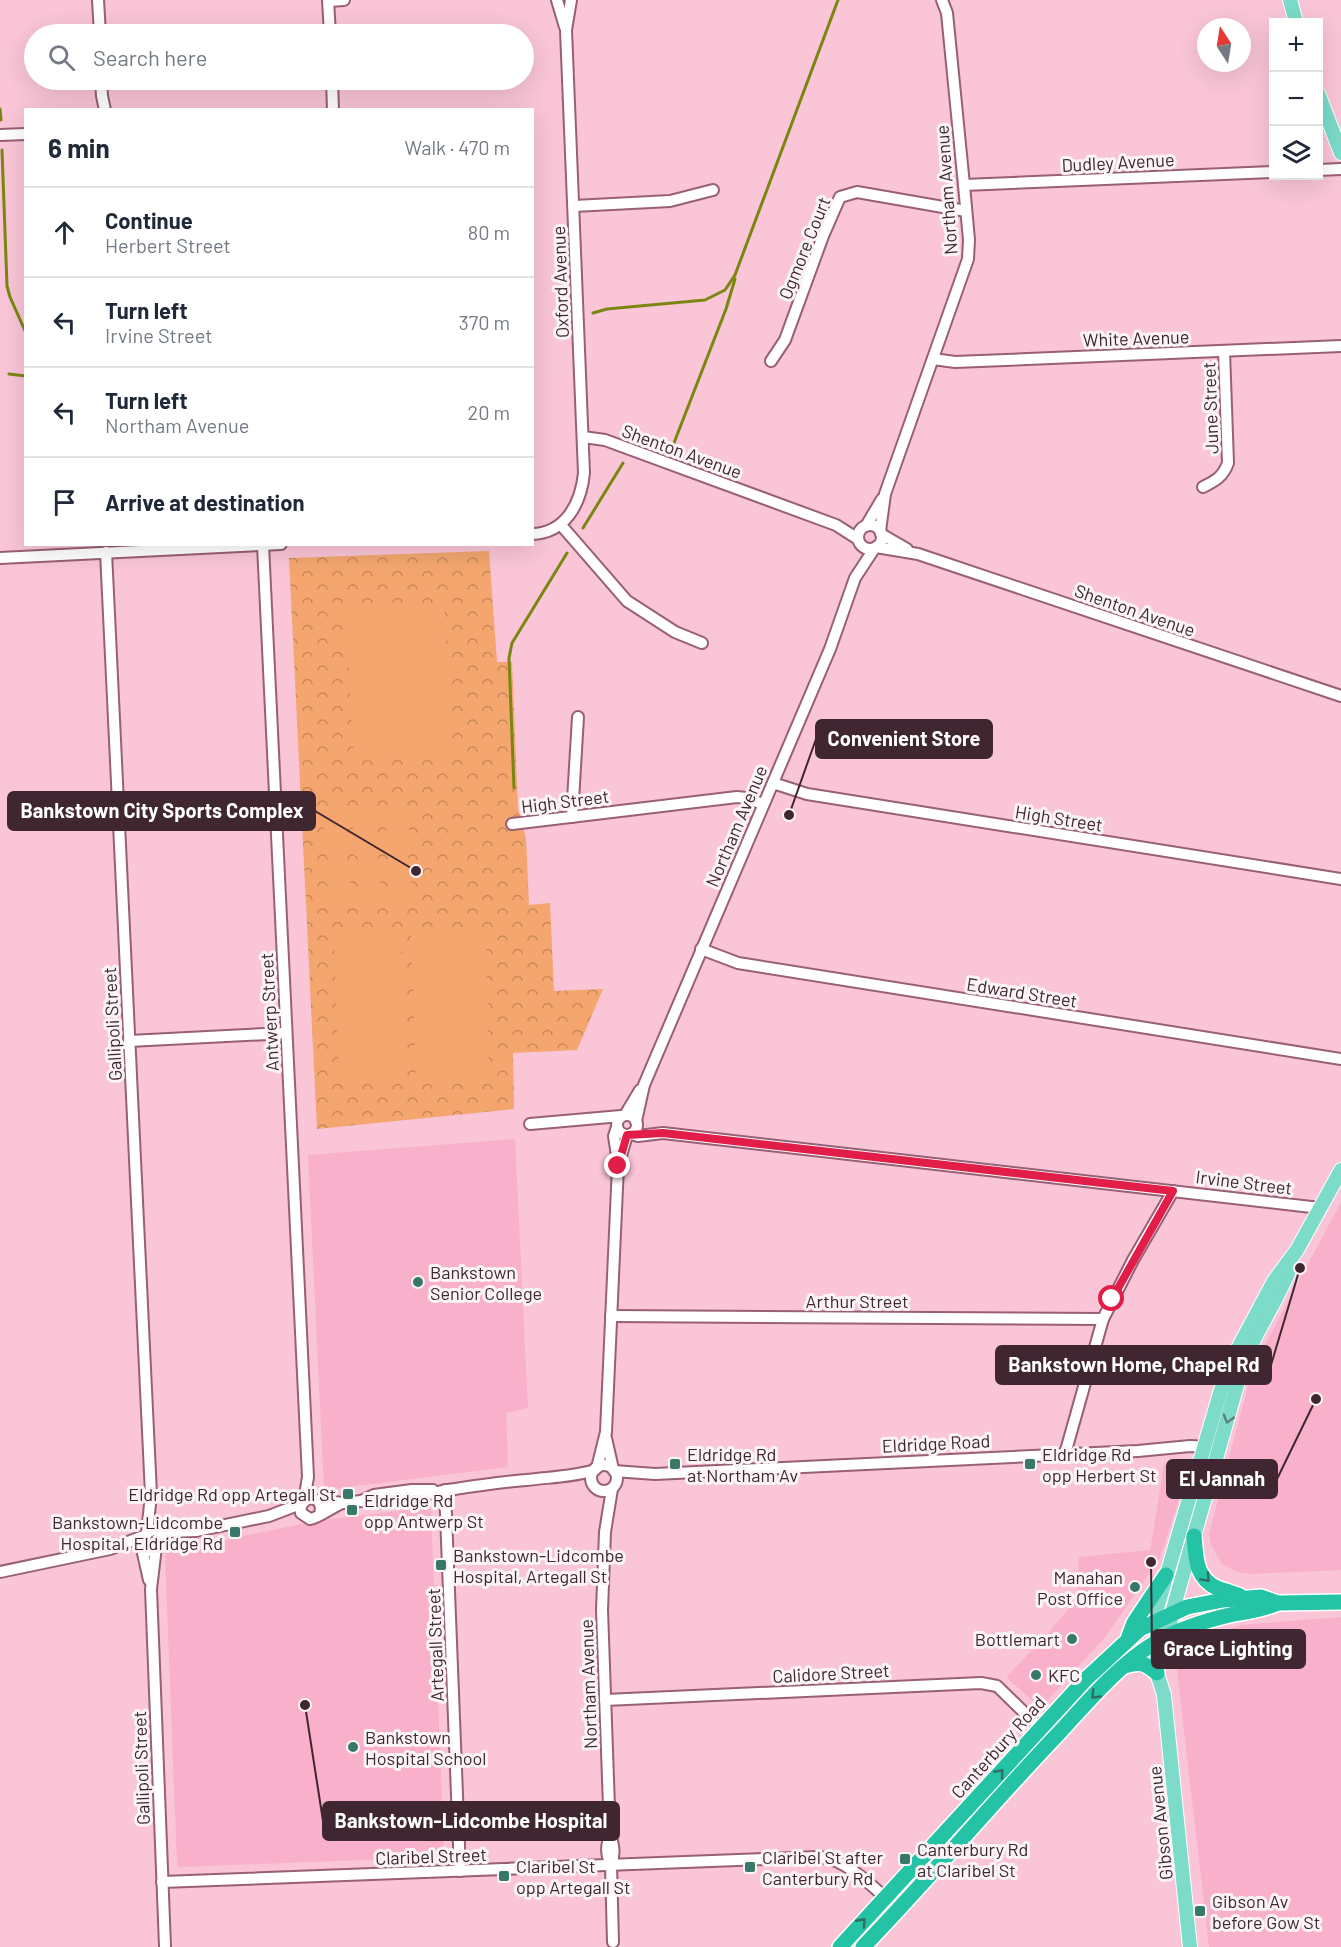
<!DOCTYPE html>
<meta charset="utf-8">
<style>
:root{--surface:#fff;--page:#f6f6f7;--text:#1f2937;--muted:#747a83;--line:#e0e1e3}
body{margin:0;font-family:Barlow,sans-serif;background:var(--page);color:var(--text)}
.controls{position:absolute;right:18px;top:18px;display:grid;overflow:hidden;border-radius:0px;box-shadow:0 6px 24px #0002}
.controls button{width:54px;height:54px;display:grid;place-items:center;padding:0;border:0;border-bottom:2px solid var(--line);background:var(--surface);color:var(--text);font:30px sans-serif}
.compass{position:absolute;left:1197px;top:18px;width:54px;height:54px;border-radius:50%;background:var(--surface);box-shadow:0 6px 24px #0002;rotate:348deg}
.stop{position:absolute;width:18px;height:18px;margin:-14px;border:4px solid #e11d48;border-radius:50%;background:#fff}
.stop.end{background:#e11d48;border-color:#fff;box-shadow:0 2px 6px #0008}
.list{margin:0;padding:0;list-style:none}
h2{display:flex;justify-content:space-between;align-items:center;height:78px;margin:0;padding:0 24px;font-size:26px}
h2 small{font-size:20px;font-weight:400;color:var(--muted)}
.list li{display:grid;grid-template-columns:39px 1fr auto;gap:18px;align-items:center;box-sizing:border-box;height:90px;padding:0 24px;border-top:2px solid var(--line)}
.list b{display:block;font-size:22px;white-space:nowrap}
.list p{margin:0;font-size:20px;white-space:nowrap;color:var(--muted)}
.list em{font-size:20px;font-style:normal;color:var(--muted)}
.icon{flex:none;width:33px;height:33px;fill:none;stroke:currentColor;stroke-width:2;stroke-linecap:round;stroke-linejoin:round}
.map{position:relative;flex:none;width:1341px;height:1947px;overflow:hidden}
.search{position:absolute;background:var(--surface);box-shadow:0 6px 24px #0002;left:24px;top:24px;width:510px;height:66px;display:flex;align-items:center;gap:15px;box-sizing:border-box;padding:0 21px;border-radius:33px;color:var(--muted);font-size:22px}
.panel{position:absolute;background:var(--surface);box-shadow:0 6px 24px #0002;left:24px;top:108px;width:510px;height:438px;border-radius:0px}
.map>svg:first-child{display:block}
.built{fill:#f9b1cb}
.park{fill:url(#park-crowns)}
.pitch{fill:#f4a66e}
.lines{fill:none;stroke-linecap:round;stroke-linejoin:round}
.stream{stroke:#7b8611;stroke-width:3}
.minor-casing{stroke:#985f75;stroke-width:14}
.major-casing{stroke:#fff;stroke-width:16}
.highway-casing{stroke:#fff;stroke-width:18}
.minor{stroke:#fff;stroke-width:10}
.major{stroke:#7cdbc9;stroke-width:14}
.highway{stroke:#24c3a5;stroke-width:15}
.oneway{stroke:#5e807c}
.oneway2{stroke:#336d65}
.route{stroke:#e11d48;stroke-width:8}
.poi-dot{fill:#377869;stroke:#fbf4f6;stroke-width:2}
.labels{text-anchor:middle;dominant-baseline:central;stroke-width:6;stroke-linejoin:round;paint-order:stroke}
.street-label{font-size:18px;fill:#3f2630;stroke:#fbf4f6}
.poi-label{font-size:18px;fill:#3f2630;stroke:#fbf4f6;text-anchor:start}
.leader{fill:none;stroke:#3f2630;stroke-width:2}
.callout-dot{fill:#3f2630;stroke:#fbf4f6;stroke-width:2}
.callout{fill:#3f2630;stroke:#3f2630;stroke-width:2}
.callout-label{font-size:20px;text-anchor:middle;font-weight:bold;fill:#fff}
</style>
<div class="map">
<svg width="1341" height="1947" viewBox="0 0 1341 1947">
<defs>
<pattern id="park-crowns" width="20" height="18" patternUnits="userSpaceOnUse" patternTransform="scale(1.5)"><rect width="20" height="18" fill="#f4a66e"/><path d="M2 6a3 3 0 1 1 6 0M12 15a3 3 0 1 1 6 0" fill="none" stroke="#c7875b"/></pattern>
</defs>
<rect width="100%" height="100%" fill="#f9c5d7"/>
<g class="built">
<path d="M515 1139 528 1408 506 1413 508 1467 324 1490 308 1155Z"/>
<path d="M1341 1202V1570L1251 1574 1237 1572 1222 1564 1211 1545 1209 1534 1253 1367Z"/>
<path d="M1184 1464 1189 1469 1160 1558 1106 1636 1047 1701 1043 1704 1035 1703 1007 1678 1008 1675 1043 1639 1077 1599 1079 1557 1150 1550 1164 1465Z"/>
<path d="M429 1507 431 1509 444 1855 442 1857 179 1867 177 1864 165 1555 167 1552 316 1521Z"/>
<path d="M1341 1617V1947H1209L1176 1662 1183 1644 1241 1625Z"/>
</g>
<path class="park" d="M489 551 497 662H512L518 809 526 838 529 905 550 903 554 991 603 989 577 1050 513 1053 514 1109 317 1129 289 558Z"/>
<g class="pitch">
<path d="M444 603 452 757 354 761 345 607Z"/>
<path d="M408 807 411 854 387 855 385 808Z"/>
<path d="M375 808 378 855 354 856 352 809Z"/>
<path d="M346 809 349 856 326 857 323 810Z"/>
<path d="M410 858 413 905 390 906 387 859Z"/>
<path d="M379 859 382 906 359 907 356 860Z"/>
<path d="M349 861 352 908 329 909 326 862Z"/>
<path d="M486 930 489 1077 416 1081 411 933Z"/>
<path d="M401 933 406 1082 339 1084 334 936Z"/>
</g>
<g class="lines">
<g class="stream">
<path d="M0 109 1 120"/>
<path d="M2 150 7 286 10 297 26 333"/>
<path d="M593 313 607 309 705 300 725 290 735 275 838 0"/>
<path d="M9 374 26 376"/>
<path d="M672 448 726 309 735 279"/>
<path d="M583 528 623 463"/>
<path d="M514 788 509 658 512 643 567 553"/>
</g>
<defs>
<g id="minor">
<path d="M98 0 100 34"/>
<path d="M328 0 330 34"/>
<path d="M557 0 565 27"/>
<path d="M329 1 344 0"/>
<path d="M101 80 102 96 105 110"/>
<path d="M332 80 333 110"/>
<path d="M0 135 26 134"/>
<path d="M1318 170 1341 169"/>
<path d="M964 185 1274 172"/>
<path d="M574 206 670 201 713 190"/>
<path d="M933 359 955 362 1341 346"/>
<path d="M771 361 785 340 823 236 840 197 857 192 966 211"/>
<path d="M583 437 605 440 836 525 858 539"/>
<path d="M1203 487C1215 481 1223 477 1228 463L1224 351"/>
<path d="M561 525 627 601 675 632 702 643"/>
<circle cx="870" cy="537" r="12"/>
<path d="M866 526 882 499"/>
<path d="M880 531 885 494 968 259 969 240 964 185 947 13 942 0"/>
<path d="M532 534C566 533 581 503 584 473L566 30 571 0"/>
<path d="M881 534 907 549"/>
<path d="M263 545 308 1477 304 1501"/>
<path d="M876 547 918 554 1341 696"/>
<path d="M106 552 151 1494 147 1534"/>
<path d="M0 558 281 544"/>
<path d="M773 783 807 794 1341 879"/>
<path d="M572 817 578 717"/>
<path d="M512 824 737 797 746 798 763 804"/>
<path d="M701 949 738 963 1341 1059"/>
<path d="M129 1041 286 1033"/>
<circle cx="627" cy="1125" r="10"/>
<path d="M625 1115 640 1090"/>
<path d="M636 1121 644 1085 830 649 855 578 874 549"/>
<path d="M530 1124 621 1116"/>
<path d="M617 1127 614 1136 618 1163"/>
<path d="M631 1134 638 1136 663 1133 1320 1208"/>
<path d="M611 1316 1103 1319"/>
<path d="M606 1438 613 1469"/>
<path d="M1065 1454 1103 1319 1133 1260 1173 1191"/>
<circle cx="604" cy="1478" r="13"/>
<path d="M597 1468 606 1432 618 1166 627 1135"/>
<path d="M614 1471 655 1474 1138 1451 1190 1446 1210 1447"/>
<path d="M612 1489 605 1532 602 1610 610 1835C614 1846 615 1854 611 1865L613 1942"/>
<path d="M445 1490 460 1871"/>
<path d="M317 1500 343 1503 361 1501 374 1495 412 1490H433"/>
<path d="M361 1501C391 1507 418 1495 448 1490 474 1486 500 1482 526 1480 550 1477 573 1477 595 1470"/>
<path d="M320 1515 321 1508 319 1501 312 1498C304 1499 299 1505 301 1513L310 1519C318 1518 331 1508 340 1504"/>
<path d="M159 1532 162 1538 151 1551 143 1550 141 1542 148 1532 153 1530 166 1532 196 1531 269 1516 303 1503"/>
<path d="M156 1547 151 1589 165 1946"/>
<path d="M142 1549 149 1580"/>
<path d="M0 1572 110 1549 146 1535"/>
<path d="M605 1700 981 1683 997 1686 1041 1729"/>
<path d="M610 1835C606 1847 606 1854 611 1865"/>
<path d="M162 1882 819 1857C847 1858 878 1892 899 1910"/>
</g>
<g id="major">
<path d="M1290 0 1296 22"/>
<path d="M1318 93 1341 153"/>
<path d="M1166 1645 1172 1613 1243 1364C1256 1330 1278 1300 1291 1266"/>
<path d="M1190 1947 1164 1695 1157 1673V1608L1221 1390 1236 1352 1274 1281 1297 1250 1341 1170"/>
</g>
<g id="highway">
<path d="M1194 1536C1196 1557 1195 1578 1217 1588 1225 1591 1233 1593 1240 1596"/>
<path d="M1129 1636 1134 1623 1166 1575"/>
<path d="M1125 1666C1140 1661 1145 1663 1157 1673"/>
<path d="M840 1947 1086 1679 1140 1629 1187 1607 1223 1600 1261 1597 1278 1603 1341 1602"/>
<path d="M863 1947C930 1878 991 1804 1057 1735 1087 1703 1116 1667 1153 1644 1176 1630 1207 1620 1234 1614 1250 1611 1263 1610 1278 1603"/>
</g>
</defs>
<use href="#minor" class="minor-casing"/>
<use href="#major" class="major-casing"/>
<use href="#highway" class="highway-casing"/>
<use href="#minor" class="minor"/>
<use href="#major" class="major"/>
<use href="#highway" class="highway"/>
</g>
<defs><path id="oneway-chevron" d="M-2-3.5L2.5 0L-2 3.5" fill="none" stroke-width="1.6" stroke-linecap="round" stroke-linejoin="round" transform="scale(1.5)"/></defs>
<use class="oneway" href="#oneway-chevron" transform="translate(1228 1419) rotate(106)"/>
<g class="oneway2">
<use href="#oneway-chevron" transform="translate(1206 1578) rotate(47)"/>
<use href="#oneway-chevron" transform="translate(1095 1695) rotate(134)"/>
<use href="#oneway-chevron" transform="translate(1000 1773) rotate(-48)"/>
<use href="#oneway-chevron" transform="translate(862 1922) rotate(-48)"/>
</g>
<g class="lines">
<path class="route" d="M618 1166 627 1135 663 1133 1173 1191 1112 1299"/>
</g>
<g class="poi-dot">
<circle cx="418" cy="1282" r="6"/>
<rect x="669" y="1458" width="12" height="12" rx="3"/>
<rect x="1024" y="1458" width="12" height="12" rx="3"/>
<rect x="342" y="1488" width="12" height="12" rx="3"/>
<rect x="346" y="1504" width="12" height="12" rx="3"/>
<rect x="229" y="1526" width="12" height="12" rx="3"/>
<rect x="435" y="1559" width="12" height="12" rx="3"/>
<circle cx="1135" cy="1587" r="6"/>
<circle cx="1072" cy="1639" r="6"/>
<circle cx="1036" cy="1675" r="6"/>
<circle cx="353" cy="1747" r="6"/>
<rect x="899" y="1853" width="12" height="12" rx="3"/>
<rect x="744" y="1861" width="12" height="12" rx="3"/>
<rect x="498" y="1870" width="12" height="12" rx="3"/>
<rect x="1194" y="1905" width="12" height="12" rx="3"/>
</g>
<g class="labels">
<g class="street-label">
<text transform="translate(1118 162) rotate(-3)">Dudley Avenue</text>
<text transform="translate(946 190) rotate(-94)">Northam Avenue</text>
<text transform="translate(804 248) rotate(-68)">Ogmore Court</text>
<text transform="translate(560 282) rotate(-92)">Oxford Avenue</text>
<text transform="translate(1136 338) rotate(-2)">White Avenue</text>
<text transform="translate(1210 408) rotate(-92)">June Street</text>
<text transform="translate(682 451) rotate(20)">Shenton Avenue</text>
<text transform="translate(1135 610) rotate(19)">Shenton Avenue</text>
<text transform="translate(565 801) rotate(-7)">High Street</text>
<text transform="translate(1059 818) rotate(9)">High Street</text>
<text transform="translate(736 826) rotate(-67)">Northam Avenue</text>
<text transform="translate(1022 992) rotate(9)">Edward Street</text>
<text transform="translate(269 1012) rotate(-93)">Antwerp Street</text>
<text transform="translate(112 1024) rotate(-93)">Gallipoli Street</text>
<text transform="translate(1244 1182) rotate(7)">Irvine Street</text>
<text x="857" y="1301">Arthur Street</text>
<text transform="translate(936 1443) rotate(-3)">Eldridge Road</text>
<text transform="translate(435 1645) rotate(-92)">Artegall Street</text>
<text transform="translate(831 1673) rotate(-3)">Calidore Street</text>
<text transform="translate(588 1684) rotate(-92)">Northam Avenue</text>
<text transform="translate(998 1747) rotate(-48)">Canterbury Road</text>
<text transform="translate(141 1768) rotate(-92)">Gallipoli Street</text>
<text transform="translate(1160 1823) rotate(-96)">Gibson Avenue</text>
<text transform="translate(431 1856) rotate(-2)">Claribel Street</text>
</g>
<g class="poi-label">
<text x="430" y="1272">Bankstown<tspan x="430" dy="21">Senior College</tspan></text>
<text x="687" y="1454">Eldridge Rd<tspan x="687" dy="21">at Northam Av</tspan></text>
<text x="1042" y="1454">Eldridge Rd<tspan x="1042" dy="21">opp Herbert St</tspan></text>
<text x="336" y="1494" text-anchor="end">Eldridge Rd opp Artegall St</text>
<text x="364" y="1500">Eldridge Rd<tspan x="364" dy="21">opp Antwerp St</tspan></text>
<text x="223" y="1522" text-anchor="end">Bankstown-Lidcombe<tspan x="223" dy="21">Hospital, Eldridge Rd</tspan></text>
<text x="453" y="1555">Bankstown-Lidcombe<tspan x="453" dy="21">Hospital, Artegall St</tspan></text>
<text x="1123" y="1577" text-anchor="end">Manahan<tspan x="1123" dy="21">Post Office</tspan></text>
<text x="1060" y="1639" text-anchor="end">Bottlemart</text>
<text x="1048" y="1675">KFC</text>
<text x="365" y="1737">Bankstown<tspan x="365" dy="21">Hospital School</tspan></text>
<text x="917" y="1849">Canterbury Rd<tspan x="917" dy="21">at Claribel St</tspan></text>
<text x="762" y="1857">Claribel St after<tspan x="762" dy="21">Canterbury Rd</tspan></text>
<text x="516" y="1866">Claribel St<tspan x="516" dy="21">opp Artegall St</tspan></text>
<text x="1212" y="1901">Gibson Av<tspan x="1212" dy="21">before Gow St</tspan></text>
</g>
</g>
<path class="leader" d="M789 815L816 739M416 871L315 811M1300 1268L1271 1365M1316 1399L1277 1479M1151 1562L1152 1649M305 1705L323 1821"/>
<g class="callout-dot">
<circle cx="789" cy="815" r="6"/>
<circle cx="416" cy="871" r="6"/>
<circle cx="1300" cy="1268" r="6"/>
<circle cx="1316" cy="1399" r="6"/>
<circle cx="1151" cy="1562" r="6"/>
<circle cx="305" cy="1705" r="6"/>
</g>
<g class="callout">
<rect x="816" y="720" width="176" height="38" rx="6"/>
<rect x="8" y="792" width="307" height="38" rx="6"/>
<rect x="996" y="1346" width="275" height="38" rx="6"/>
<rect x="1167" y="1460" width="110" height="38" rx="6"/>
<rect x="1152" y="1630" width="153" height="38" rx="6"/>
<rect x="323" y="1802" width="296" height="38" rx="6"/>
</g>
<g class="callout-label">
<text x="904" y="746">Convenient Store</text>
<text x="162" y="818">Bankstown City Sports Complex</text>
<text x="1134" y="1372">Bankstown Home, Chapel Rd</text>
<text x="1222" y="1486">El Jannah</text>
<text x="1228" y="1656">Grace Lighting</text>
<text x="471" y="1828">Bankstown-Lidcombe Hospital</text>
</g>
</svg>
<div class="controls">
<button>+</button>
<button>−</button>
<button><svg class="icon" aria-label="layers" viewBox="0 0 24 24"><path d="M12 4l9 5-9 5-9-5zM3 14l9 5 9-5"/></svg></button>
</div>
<svg class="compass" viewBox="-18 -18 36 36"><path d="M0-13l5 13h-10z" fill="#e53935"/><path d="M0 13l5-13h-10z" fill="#747a83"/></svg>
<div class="stop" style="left:1112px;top:1299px"></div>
<div class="stop end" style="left:618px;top:1166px"></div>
<div class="search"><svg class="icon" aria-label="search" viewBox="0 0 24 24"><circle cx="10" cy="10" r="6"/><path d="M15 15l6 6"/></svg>Search here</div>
<section class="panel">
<h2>6 min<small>Walk · 470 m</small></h2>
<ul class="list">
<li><svg class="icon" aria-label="ahead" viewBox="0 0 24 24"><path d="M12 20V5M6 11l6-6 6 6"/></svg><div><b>Continue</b><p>Herbert Street</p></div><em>80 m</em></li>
<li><svg class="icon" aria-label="left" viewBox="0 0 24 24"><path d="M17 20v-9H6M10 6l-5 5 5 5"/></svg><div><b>Turn left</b><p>Irvine Street</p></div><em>370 m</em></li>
<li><svg class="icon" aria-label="left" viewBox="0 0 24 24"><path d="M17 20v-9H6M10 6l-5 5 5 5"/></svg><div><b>Turn left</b><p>Northam Avenue</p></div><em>20 m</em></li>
<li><svg class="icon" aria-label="arrive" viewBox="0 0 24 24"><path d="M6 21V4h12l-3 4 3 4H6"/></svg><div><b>Arrive at destination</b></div></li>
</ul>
</section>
</div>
